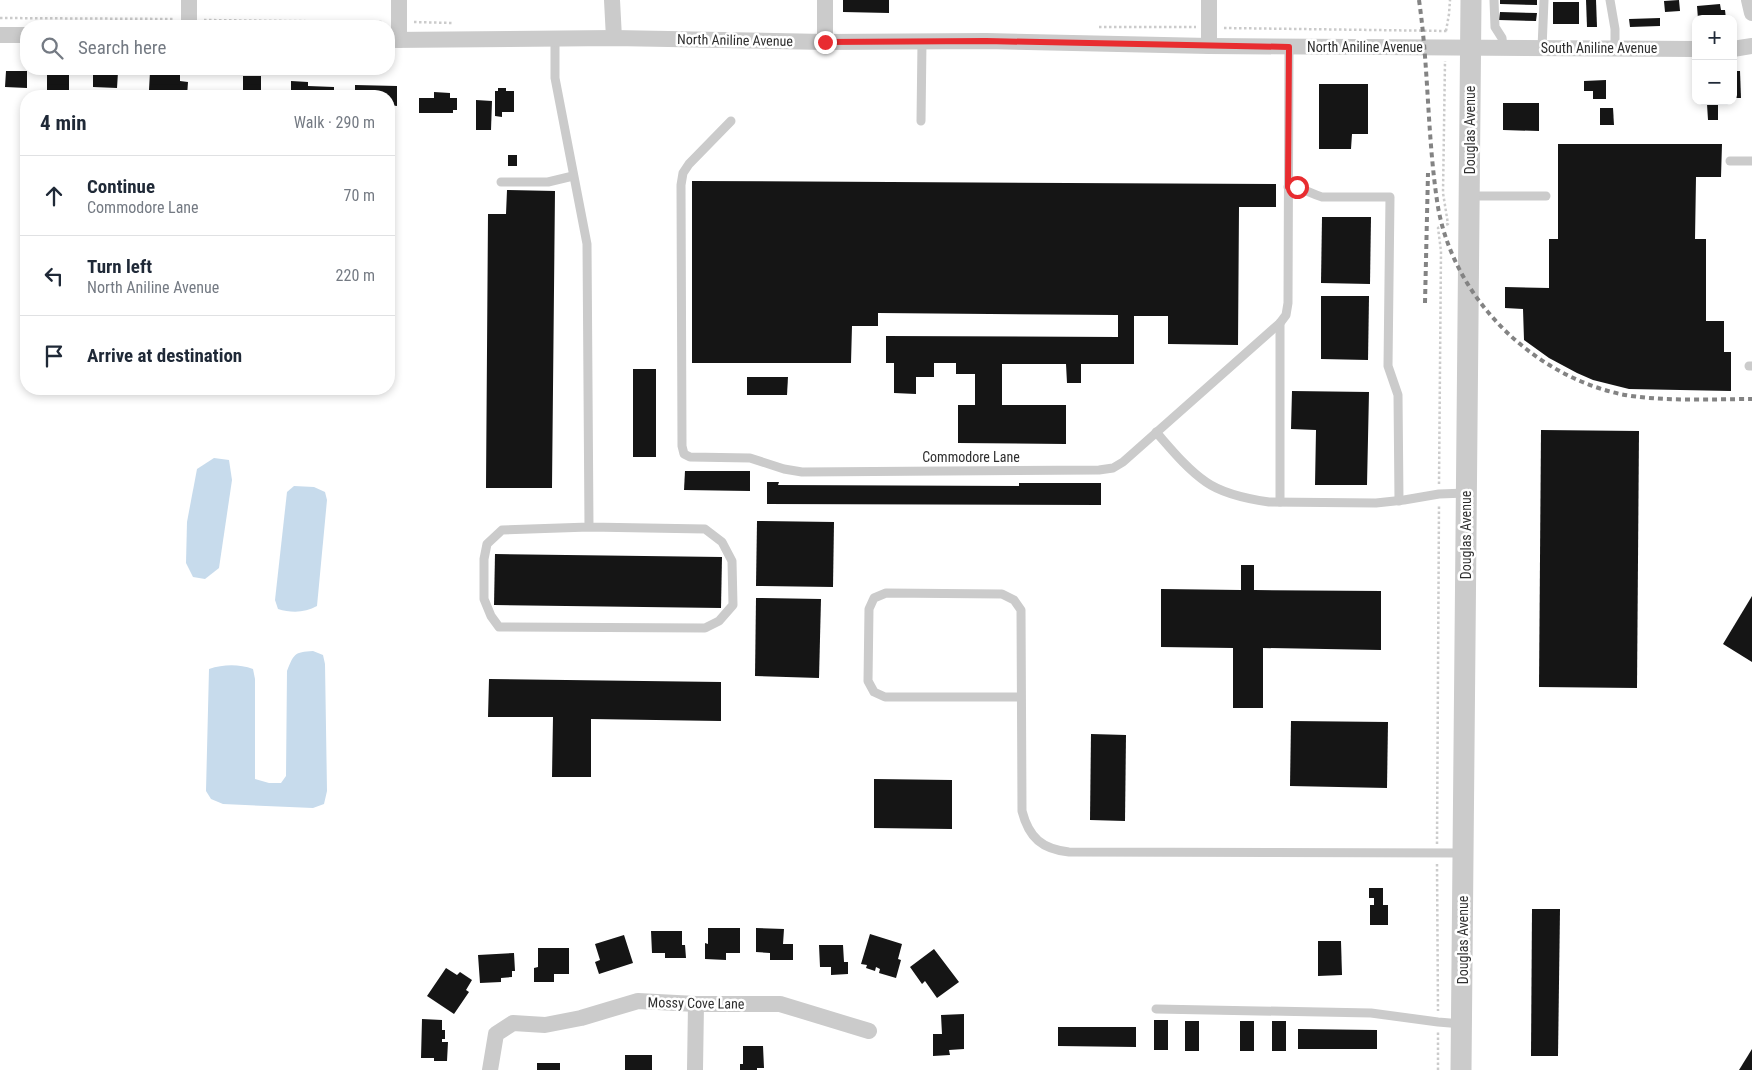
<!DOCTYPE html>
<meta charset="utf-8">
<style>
:root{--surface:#fff;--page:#f2f2f3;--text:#1f2937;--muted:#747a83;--line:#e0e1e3}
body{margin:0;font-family:"Roboto Condensed",sans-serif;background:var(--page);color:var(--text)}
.controls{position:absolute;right:15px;top:15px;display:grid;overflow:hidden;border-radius:10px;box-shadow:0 2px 8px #0003}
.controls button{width:45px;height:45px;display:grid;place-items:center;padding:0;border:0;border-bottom:1px solid var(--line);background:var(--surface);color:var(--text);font:25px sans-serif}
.stop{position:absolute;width:15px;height:15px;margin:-11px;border:4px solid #e82c30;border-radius:50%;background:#fff}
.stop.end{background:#e82c30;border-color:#fff;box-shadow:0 1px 5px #0008}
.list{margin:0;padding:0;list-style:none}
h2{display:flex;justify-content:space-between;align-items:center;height:65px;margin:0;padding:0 20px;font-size:21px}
h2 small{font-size:16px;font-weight:400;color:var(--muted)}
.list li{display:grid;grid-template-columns:32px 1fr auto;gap:15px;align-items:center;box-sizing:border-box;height:80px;padding:0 20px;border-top:1px solid var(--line)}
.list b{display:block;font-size:19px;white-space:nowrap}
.list p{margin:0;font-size:16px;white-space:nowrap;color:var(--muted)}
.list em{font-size:16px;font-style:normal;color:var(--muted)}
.icon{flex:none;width:28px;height:28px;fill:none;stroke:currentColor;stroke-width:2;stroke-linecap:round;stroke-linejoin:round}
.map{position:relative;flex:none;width:1752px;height:1070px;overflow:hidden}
.search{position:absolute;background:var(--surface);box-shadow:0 2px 8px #0003;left:20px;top:20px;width:375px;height:55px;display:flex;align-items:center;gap:12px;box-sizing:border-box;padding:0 18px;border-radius:20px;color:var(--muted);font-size:19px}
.panel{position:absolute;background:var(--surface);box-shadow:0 2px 8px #0003;left:20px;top:90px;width:375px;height:305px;border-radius:20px}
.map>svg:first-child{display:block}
.water{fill:#c7dbec}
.building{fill:#151515}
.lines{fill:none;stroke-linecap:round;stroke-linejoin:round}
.path{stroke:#cbcbcb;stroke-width:2.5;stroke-dasharray:2.5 2.5;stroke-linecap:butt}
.service{stroke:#cbcbcb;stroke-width:9}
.minor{stroke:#cbcbcb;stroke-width:16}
.tertiary{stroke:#cbcbcb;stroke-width:21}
.rail{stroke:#838383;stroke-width:4;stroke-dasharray:5 4;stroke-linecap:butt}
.route{stroke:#e82c30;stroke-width:6}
.labels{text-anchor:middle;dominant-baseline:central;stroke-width:5;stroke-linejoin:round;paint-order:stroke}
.street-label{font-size:14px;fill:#2e2e2e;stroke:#fff}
</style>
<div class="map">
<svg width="1752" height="1070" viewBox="0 0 1752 1070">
<rect width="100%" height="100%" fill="#fff"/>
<g class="water">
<path d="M214 458 229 460 232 480 219 568 205 579 193 577 186 563 187 522 197 469Z"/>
<path d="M294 486 314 487 325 492 327 500 317 606C305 613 291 613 278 609L275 600 287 492Z"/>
<path d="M313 651 323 655 325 664 327 791 324 804 313 808 223 804 211 799 206 791 209 669C224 664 239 664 253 669L255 679V779L269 783H281L286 776 287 671C294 654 294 652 313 651Z"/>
</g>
<g class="building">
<path d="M843 0H889V13L843 12Z"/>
<path d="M1500 0H1537V5L1500 4Z"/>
<path d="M1586 0H1596L1597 27H1587Z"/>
<path d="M1679 0 1680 11 1665 12 1664 1Z"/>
<rect x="1553" y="2" width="26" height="22"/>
<path d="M1720 4 1721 10H1725L1726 19H1698L1697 6Z"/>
<path d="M1500 12 1537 13 1536 21 1499 20Z"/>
<path d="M1660 18V26L1630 27 1629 19Z"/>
<rect x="47" y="70" width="22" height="21"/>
<path d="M6 71H27V88L5 87Z"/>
<path d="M93 71 118 72 117 88 93 87Z"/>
<path d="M1733 71H1740L1741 98H1733Z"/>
<path d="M150 72 180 74V81L188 82 187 96H175L176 91 149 90Z"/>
<rect x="243" y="76" width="18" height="19"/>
<path d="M1606 80V99H1593V91H1584V81Z"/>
<path d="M291 81 308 82V86L334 87V96H291Z"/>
<path d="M1319 84H1368V134H1352L1351 149H1319Z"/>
<path d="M355 85 397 86V106L389 105V96H355Z"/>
<path d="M498 88H506V91H514V112H502V117L495 116V91H498Z"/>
<path d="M434 92 450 93V98H457V110H453V113H419V98H434Z"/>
<path d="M476 100 492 101 491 130H476Z"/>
<path d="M1503 103H1539V131L1503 130Z"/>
<path d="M1707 104H1718V120H1708Z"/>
<path d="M1600 108H1613L1614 125H1600Z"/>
<path d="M1558 144H1722L1721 177H1696L1695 239H1706V321H1724V352H1731V391L1629 389 1593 380 1577 373 1549 358 1524 340 1523 309 1505 308V287L1549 288V239H1558Z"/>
<rect x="508" y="155" width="9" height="11"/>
<path d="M692 181 1276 184V207H1239L1238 345 1168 344V316H1134V364H1081V383H1067L1066 364H1002V405H1066V444L958 443V405H975V374H956V363H934V377H916V394L894 393V363H886V336L1118 337V315L878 313V326H852L851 363H692Z"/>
<path d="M507 190 555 191 552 488H486L488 214H506Z"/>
<path d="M1322 217H1371L1370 284 1321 283Z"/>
<path d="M1321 296H1369L1368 360 1321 359Z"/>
<rect x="633" y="369" width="23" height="88"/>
<path d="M747 377H788L787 395H747Z"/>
<path d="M1292 391 1369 392 1367 485H1315L1316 430 1291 429Z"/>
<path d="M1541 430 1639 431 1637 688 1539 687Z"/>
<path d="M685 471H750V491L684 490Z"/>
<path d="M767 482H779L778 485 1019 486V483H1101V505L767 504Z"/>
<path d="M757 521 834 522 833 587 756 586Z"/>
<path d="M495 554 722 557 721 608 494 605Z"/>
<path d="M1241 565H1254V590L1381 591V650L1263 648V708H1233V648L1161 647V589L1241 590Z"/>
<path d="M1752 596V662L1723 644Z"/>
<path d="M756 598 821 599 819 678 755 676Z"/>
<path d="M489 679 721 682V721L591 719V777H552L553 717H488Z"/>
<path d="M1291 721 1388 722 1387 788 1290 786Z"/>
<path d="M1091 734 1126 735 1125 821 1090 820Z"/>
<path d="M874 779 952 780V829L874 828Z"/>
<path d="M1369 888H1383V905H1388V925H1370V905H1374V898H1369Z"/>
<path d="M1532 909H1560L1558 1056H1531Z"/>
<path d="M708 928H740V953H726V960L705 959V943L708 944Z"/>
<path d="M756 928 784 929 783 944H793V960H770V953L756 952Z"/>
<path d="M651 931H682V945H685L686 958H665V953H652Z"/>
<path d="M870 934 902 944 898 959 901 960 896 978 879 973 880 969 876 967 875 971 866 968 867 965 861 964Z"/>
<path d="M624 935 633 963 599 974 595 962 600 960 595 944Z"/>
<path d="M1318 941H1341L1342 975 1318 976Z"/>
<path d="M819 945H843L844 962H848V974L831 975V967H820Z"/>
<path d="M538 948H569V974H554V982H534V968L538 967Z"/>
<path d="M934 949 959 982 937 998 925 981 922 984 910 967Z"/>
<path d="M514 953 515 971H512V977L501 978V982L480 983 478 955Z"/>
<path d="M446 968 457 975 460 972 472 980 466 990 469 992 454 1014 427 996Z"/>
<path d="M964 1014V1049L949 1050 950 1055 933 1056V1034H942L941 1015Z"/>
<path d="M422 1019 442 1020V1030H445V1039H442V1042H448L447 1061H434V1058H421Z"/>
<rect x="1154" y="1020" width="14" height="30"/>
<rect x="1185" y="1021" width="14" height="30"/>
<rect x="1240" y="1021" width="14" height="30"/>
<rect x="1272" y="1021" width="14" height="30"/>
<path d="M1058 1027H1136V1047L1058 1046Z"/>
<path d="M1298 1029 1377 1030V1049H1298Z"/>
<path d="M743 1046H763L764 1068H757V1070H740V1064H743Z"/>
<path d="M1752 1049V1070H1739Z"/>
<rect x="625" y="1055" width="27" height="15"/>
<rect x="537" y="1063" width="23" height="7"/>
</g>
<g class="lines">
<g class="path">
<path d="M0 18 173 19"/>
<path d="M204 20 383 22"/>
<path d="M414 22 453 23"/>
<path d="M1099 27H1196"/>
<path d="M1224 28 1448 31"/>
<path d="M1446 31 1449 14 1450 0"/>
<path d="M1439 484 1441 251 1438 228 1448 224 1443 193 1445 61"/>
<path d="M1437 844 1439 504"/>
<path d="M1437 864 1438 1011"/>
<path d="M1438 1070V1032"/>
</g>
<g class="service">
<path d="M1494 0 1495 27 1502 38 1503 48"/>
<path d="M1610 0 1615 29V49"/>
<path d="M555 38V78L587 244 589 527 502 530 487 544 484 559V599L491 616 499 627 705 628 719 621 733 605 732 561 722 542 705 529 589 527"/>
<path d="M1542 48 1544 0"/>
<path d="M731 121 689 164 683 173 681 185 682 446 684 454 690 457 750 458 784 469 802 472 1099 470 1113 468 1123 462 1280 323 1286 315 1288 303 1289 47"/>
<path d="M921 121 922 42"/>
<path d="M1730 161H1752"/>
<path d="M501 182H548L573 176"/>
<path d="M1288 187C1303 187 1309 193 1322 197H1390L1388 366 1398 395 1399 501"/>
<path d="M1470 196H1546"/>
<path d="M1749 366H1752"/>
<path d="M1156 432C1171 449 1187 469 1206 482 1223 494 1248 499 1269 502L1376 503 1404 500 1439 494 1466 493"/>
<path d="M1280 502V323"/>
<path d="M1021 697H885L874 692 868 681 869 609 874 598 886 593 1002 594 1014 600 1021 610 1022 811C1029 838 1042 849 1069 852L1462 853"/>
<path d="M1156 1009 1371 1013 1438 1022 1462 1024"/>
</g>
<g class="minor">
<path d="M399 0V40"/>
<path d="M612 0 614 38"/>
<path d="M825 0V42"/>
<path d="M1749 0 1752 13"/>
<path d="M189 26V0"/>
<path d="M0 35H26"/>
<path d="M389 40 614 38 825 42 986 41 1209 46 1696 49"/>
<path d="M1209 46V0"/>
<path d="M1733 49 1752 46"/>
<path d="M490 1070 496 1034 513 1023 545 1025 581 1018 638 1001 696 1004H780L869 1031"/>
<path d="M695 1070 696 1004"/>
</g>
<path class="tertiary" d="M1461 1070 1471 0"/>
<g class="rail">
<path d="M1419 0C1429 69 1427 138 1438 207 1454 298 1531 374 1620 394 1660 402 1711 399 1752 399"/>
<path d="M1425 303 1428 173"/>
</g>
</g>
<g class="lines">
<path class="route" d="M825 42 986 41 1289 47 1288 187H1297"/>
</g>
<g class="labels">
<g class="street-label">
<text transform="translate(735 40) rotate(1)">North Aniline Avenue</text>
<text x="1365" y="47">North Aniline Avenue</text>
<text x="1599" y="48">South Aniline Avenue</text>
<text transform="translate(1470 130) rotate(-90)">Douglas Avenue</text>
<text x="971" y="457">Commodore Lane</text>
<text transform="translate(1466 535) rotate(-90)">Douglas Avenue</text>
<text transform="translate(1463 940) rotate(-90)">Douglas Avenue</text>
<text transform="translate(696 1003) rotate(1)">Mossy Cove Lane</text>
</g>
</g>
</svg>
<div class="controls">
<button>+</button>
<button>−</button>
</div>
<div class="stop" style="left:1297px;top:187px"></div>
<div class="stop end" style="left:825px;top:42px"></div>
<div class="search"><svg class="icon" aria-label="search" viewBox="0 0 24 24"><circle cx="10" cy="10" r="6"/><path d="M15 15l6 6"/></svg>Search here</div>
<section class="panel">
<h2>4 min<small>Walk · 290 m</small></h2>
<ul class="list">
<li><svg class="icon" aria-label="ahead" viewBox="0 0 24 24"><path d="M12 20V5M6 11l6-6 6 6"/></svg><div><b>Continue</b><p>Commodore Lane</p></div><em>70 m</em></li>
<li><svg class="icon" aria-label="left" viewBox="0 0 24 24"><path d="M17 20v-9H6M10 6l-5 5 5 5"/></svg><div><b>Turn left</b><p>North Aniline Avenue</p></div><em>220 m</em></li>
<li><svg class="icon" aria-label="arrive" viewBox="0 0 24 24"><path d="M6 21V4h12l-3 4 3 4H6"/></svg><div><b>Arrive at destination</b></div></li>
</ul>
</section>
</div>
